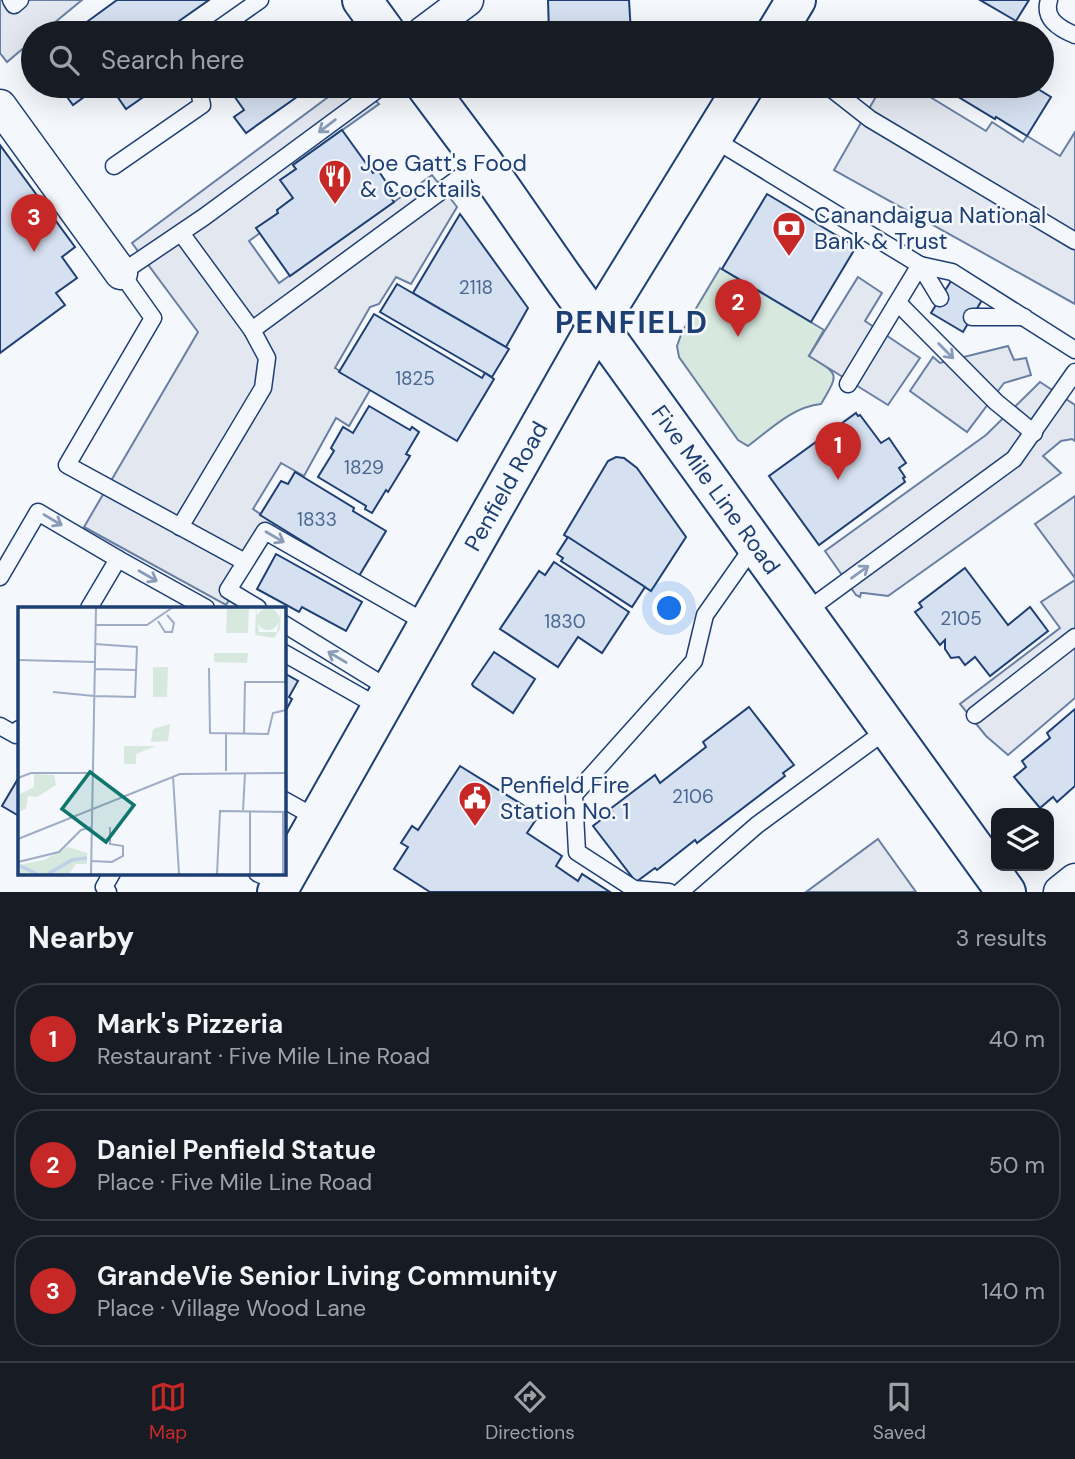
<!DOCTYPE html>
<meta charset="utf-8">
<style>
:root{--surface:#171b24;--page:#20242c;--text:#f1f3f6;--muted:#9ea1a6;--line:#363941;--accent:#c62828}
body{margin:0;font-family:"DM Sans",sans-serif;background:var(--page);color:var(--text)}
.controls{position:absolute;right:21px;bottom:21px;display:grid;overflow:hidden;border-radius:14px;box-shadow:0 7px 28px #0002}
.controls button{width:63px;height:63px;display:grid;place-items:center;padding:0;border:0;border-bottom:2px solid var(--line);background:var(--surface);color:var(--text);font:35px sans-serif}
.you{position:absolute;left:670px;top:609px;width:24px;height:24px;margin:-18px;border:5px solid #fff;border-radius:50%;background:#1a73e8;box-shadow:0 0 0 10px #1a73e833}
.badge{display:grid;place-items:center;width:46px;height:46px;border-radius:50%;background:var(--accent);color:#fff;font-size:23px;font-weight:700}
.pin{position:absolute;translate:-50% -58px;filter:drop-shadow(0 2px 4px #0008)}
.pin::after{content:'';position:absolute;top:37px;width:24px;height:21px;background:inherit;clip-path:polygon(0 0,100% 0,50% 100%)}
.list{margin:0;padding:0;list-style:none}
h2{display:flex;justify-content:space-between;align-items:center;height:91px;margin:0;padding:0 28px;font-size:30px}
h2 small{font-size:23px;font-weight:400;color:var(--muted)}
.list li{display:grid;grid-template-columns:46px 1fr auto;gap:21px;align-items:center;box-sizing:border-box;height:112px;margin:0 14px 14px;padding:0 14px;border:2px solid var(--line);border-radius:28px}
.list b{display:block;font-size:26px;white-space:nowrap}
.list p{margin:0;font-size:23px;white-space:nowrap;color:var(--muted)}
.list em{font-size:23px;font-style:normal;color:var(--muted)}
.icon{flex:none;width:38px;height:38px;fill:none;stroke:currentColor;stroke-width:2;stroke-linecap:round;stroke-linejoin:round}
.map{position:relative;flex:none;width:1075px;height:892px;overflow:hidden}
.search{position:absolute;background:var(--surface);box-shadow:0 7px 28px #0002;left:21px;right:21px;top:21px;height:77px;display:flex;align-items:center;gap:18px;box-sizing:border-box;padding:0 24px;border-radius:38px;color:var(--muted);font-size:26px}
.sheet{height:469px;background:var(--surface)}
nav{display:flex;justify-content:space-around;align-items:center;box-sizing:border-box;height:98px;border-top:2px solid var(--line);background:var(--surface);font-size:19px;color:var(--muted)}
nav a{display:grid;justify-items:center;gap:4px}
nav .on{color:var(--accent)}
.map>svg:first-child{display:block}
.green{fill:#d7e8df;stroke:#687fa3;stroke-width:2}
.parking{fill:#e3e8f0;stroke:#687fa3;stroke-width:2}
.building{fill:#d5e0f0;stroke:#1d3f73;stroke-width:2}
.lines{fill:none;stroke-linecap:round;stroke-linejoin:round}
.lane-casing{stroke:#1d3f73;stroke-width:19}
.street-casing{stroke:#1d3f73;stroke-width:35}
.secondary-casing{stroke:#1d3f73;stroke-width:42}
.primary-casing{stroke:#1d3f73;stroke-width:42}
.lane{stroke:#f4f7fb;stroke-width:16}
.street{stroke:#f4f7fb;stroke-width:32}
.secondary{stroke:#f4f7fb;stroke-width:38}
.primary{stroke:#f4f7fb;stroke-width:38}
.oneway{stroke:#889bb7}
.labels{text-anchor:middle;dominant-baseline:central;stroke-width:5;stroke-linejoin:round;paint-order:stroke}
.number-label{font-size:19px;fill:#4b6792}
.poi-label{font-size:23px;fill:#1d3f73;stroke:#f4f7fb;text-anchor:start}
.street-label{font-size:23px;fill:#1d3f73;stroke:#f4f7fb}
.district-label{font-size:30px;font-weight:bold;letter-spacing:2px;fill:#1d3f73;stroke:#f4f7fb}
.inset-river{fill:none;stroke:#bed0e5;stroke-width:3.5}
.inset-road{fill:none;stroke:#9eadc5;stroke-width:2}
.view{fill:#0f766e;fill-opacity:0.15;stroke:#0f766e;stroke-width:3.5}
.inset-edge{fill:none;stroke:#1d3f73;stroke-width:3.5}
</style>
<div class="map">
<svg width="1075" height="892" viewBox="0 0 1075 892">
<rect width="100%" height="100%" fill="#f4f7fb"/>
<path class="green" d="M720 268 824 330 809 356C840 375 839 373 821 404 792 407 771 429 748 446L738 440 679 357 677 346 682 332Z"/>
<g class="parking">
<path d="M0 0H82L42 33H33V40L7 62 0 53Z"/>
<path d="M343 86H362L379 104 293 165 296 169 281 180 293 198 277 210 278 213 260 233 249 241 279 283 432 175 457 207 411 284 396 277 379 304 370 307 335 368 370 390 349 426 336 418 304 476 281 463 253 509 275 524 226 605 84 527 198 332 132 243Z"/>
<path d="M882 86H912L986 131 992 122 1023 142 1027 136 1060 156 1075 132V304L834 170Z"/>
<path d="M858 277 882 293 865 321 920 358 888 405 809 356Z"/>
<path d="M1008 346 1014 360 1026 358 1031 375 1004 383 967 432 910 391 933 357 940 363Z"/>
<path d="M1040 382 1075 405V441L1072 439 1061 441 1043 456 1061 473 888 596 864 593H861L860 597 856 595 825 551 986 435Z"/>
<path d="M1075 496V578L1035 524Z"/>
<path d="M1075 580V698L1008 755 986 736 960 704 1060 628 1041 602Z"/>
<path d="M878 839 916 892H806Z"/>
</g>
<g class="building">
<path d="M117 0H209L162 33H74L73 32Z"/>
<path d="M548 0H629L631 33H549Z"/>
<path d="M980 0H1029L1016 21Z"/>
<path d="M267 24 273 33H253Z"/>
<path d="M932 25 946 33H927Z"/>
<path d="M59 86H99L73 105Z"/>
<path d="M110 86H159L126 109Z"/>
<path d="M227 86H311V87L246 133 234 117 244 110Z"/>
<path d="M943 86H1033L1051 97 1027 136 996 117 995 119 942 87Z"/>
<path d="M342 130 373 173 378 170 392 191 387 193 394 202 290 276 256 228 278 213 277 210 293 198 280 180 296 169 293 165Z"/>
<path d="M0 145 75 247 62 257 77 278 56 293 65 305 0 353Z"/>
<path d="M767 194 856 247 811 322 722 269Z"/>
<path d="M460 214 528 308 506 347 413 293Z"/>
<path d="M951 281 982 300 963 332 931 313Z"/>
<path d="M397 284 509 349 492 377 380 312Z"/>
<path d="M374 314 482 378 485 373 494 379 457 441 339 372Z"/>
<path d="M369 406 410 430 412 427 419 432 406 454 410 456 388 492 386 490 372 513 365 509 366 506 318 477 334 451 331 448 343 427 353 433Z"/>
<path d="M856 413 858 416 860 415 881 443 889 438 906 463 899 468 905 477 903 478 905 482 819 545 769 476Z"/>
<path d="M616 457 624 458 637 468 686 537 651 591 564 535 608 461Z"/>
<path d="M295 472 354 508 353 511 386 531 359 576 260 515 281 481 288 484Z"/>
<path d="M568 537 645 587 632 607 561 561 563 558 557 554Z"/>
<path d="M276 554 362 602 346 631 302 607 299 612 257 589Z"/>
<path d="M554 562 629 612 602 653 578 637 558 667 500 629 539 571 545 575Z"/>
<path d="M965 568 1008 625 1030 607 1048 631 990 676 975 657 965 665 959 657 951 658 945 649V640L940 645 915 612 922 607 919 603Z"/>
<path d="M494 652 535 679 513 713 473 686 472 684Z"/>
<path d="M284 673 298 681 289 697 292 699 284 714Z"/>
<path d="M749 707 794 765 783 773 785 776 697 843 695 840 657 870 655 868 636 882 593 826 612 811 610 809 655 775 660 783 706 747 703 742Z"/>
<path d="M1075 709V786L1057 802 1053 797 1040 808 1014 777 1026 767 1022 761 1050 738 1047 733Z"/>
<path d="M460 766 539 815 527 833 562 856 556 866 578 881 582 874 610 892H430L394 869 408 847 401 843 412 826 418 830Z"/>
<path d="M19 777V816L2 806Z"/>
</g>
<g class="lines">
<defs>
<g id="lane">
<path d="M11 0 14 5 20 0"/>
<path d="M1049 0C1043 19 1060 29 1075 35"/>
<path d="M213 33 260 0"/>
<path d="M828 86 870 119 1075 241"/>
<path d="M712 138 920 265 952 272 1075 350"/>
<path d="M114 166 202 105 198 86"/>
<path d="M181 233 252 330 482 161"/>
<path d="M920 265 940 298"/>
<path d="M898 303 996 402 1034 433"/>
<path d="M972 317H1024"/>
<path d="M848 384 920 265"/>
<path d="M180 527 263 388 267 358 252 330"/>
<path d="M245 562 67 465 153 318 121 273 204 217 382 86"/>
<path d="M0 577 38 512 118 559"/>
<path d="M89 608 118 559 206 608"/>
<path d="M258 608 228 590 265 531 428 624"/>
<path d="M805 612 1014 459 1075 372"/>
<path d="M284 624 391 690"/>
<path d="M284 653 381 708"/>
<path d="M975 715 1075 637"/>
<path d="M0 726 16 735 19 729"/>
<path d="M284 800 318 819"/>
<path d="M257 873 281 884"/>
<path d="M108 892 104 887 112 873"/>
<path d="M669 892 634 889 577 852 574 795 694 661 705 615 755 544"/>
<path d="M680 892 757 825 888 729"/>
</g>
<g id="street">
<path d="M423 33 467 0"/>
<path d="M0 106 121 273"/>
<path d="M1060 892 1075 880"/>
</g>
<g id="secondary">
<path d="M362 0 386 33"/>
<path id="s1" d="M426 86 482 161 562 276 1006 892"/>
</g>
<g id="primary">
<path d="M776 33 796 0"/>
<path id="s2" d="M277 892 597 325 744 86"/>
</g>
</defs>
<use href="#lane" class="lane-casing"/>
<use href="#street" class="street-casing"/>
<use href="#secondary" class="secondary-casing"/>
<use href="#primary" class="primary-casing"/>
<use href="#lane" class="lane"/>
<use href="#street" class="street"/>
<use href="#secondary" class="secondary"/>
<use href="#primary" class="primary"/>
</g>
<defs><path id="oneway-shaft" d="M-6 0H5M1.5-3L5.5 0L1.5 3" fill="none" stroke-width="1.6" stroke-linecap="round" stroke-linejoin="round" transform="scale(1.75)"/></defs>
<g class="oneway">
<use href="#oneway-shaft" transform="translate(327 126) rotate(143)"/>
<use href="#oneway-shaft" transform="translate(946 351) rotate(45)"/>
<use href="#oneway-shaft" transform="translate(53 520) rotate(31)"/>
<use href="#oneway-shaft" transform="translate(275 537) rotate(30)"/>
<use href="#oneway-shaft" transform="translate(860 572) rotate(-36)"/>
<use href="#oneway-shaft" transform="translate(148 576) rotate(30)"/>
<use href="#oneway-shaft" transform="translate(337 657) rotate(-149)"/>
</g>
<defs>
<symbol id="restaurant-pin" viewBox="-11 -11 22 30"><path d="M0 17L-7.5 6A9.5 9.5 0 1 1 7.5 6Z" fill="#c62828" stroke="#f4f7fb"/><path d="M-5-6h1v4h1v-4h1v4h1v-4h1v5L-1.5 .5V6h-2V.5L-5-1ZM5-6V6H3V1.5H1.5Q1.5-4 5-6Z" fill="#fff"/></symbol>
<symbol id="bank-pin" viewBox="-11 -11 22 30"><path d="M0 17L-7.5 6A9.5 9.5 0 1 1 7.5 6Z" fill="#c62828" stroke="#f4f7fb"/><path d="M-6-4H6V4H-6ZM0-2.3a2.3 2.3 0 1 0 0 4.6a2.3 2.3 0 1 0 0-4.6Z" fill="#fff"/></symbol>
<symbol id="civic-pin" viewBox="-11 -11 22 30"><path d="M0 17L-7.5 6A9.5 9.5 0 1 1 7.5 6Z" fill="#c62828" stroke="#f4f7fb"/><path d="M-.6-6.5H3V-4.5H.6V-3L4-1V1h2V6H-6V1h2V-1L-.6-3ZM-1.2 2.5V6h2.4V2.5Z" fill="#fff"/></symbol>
</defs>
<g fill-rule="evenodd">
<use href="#restaurant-pin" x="316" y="157" width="38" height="52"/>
<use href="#bank-pin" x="770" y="209" width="38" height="52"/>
<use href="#civic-pin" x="456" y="779" width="38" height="52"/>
</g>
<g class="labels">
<g class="number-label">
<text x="476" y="287">2118</text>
<text x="415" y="378">1825</text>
<text x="364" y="467">1829</text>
<text x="317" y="519">1833</text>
<text x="961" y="618">2105</text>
<text x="565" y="621">1830</text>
<text x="693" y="796">2106</text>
</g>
<g class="poi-label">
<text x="360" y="163">Joe Gatt's Food<tspan x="360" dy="26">&amp; Cocktails</tspan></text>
<text x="814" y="215">Canandaigua National<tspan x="814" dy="26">Bank &amp; Trust</tspan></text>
<text x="500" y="785">Penfield Fire<tspan x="500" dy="26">Station No. 1</tspan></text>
</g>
<g class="street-label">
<text stroke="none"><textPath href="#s2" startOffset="466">Penfield Road</textPath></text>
<text stroke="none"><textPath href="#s1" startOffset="497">Five Mile Line Road</textPath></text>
</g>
<g class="district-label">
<text x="632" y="322">PENFIELD</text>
</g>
</g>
<g transform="translate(18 607)">
<rect width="268" height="268" fill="#f4f7fb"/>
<path d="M209 0H231L230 26H208ZM238 0 241 25H259L263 0 262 22 256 31 237 28ZM239 12a11 11 0 1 1 22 0a11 11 0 1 1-22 0ZM196 46H230L229 56 196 55ZM135 60H150L149 90H135ZM152 117 150 134 133 135 135 122ZM106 139H138L118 147V157H106ZM16 167 36 168 38 178 19 190 10 189 8 202 0 205V188L16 180ZM50 240 69 246V257H58L51 267H0V258L26 253Z" fill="#d7e8df"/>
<path class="inset-river" d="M0 258 19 267M30 267 54 253 69 251"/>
<path class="inset-road" d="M140 14 147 25H154L156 16 149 8M77 18H129L155 0M0 53 77 55M191 61 192 126 250 127 255 106 268 103M77 62 118 63M35 85 76 89M76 89 117 90 119 40 77 37M226 127 227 75H268M208 164V126M155 169 161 267M0 171 13 166H74M225 203 227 167M0 232 162 167 268 166M73 254 94 255 105 249V239L92 237V220M0 255 41 245 63 223 74 220M73 267 78 0M199 267 202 204 268 205M232 267V204M265 267V205"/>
<path class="view" d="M72 165 116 198 88 235 44 202Z"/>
<rect width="268" height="268" class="inset-edge"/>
</g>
</svg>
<div class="controls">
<button><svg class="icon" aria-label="layers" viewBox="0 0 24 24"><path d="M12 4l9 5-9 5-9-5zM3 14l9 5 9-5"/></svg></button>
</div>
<div class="you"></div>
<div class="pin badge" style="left:838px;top:480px">1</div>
<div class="pin badge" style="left:738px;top:337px">2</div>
<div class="pin badge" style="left:34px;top:252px">3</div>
<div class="search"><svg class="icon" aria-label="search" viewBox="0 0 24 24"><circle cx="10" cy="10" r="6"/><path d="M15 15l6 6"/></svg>Search here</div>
</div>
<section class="sheet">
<h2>Nearby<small>3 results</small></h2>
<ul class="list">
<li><span class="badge">1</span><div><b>Mark's Pizzeria</b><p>Restaurant · Five Mile Line Road</p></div><em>40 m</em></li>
<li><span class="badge">2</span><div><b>Daniel Penfield Statue</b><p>Place · Five Mile Line Road</p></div><em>50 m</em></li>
<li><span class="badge">3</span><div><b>GrandeVie Senior Living Community</b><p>Place · Village Wood Lane</p></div><em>140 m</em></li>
</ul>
</section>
<nav>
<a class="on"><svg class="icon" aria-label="map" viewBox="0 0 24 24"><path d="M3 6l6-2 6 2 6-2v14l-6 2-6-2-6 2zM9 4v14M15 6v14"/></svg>Map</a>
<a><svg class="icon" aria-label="directions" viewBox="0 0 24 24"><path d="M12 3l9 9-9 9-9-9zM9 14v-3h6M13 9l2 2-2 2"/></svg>Directions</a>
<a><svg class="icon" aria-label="saved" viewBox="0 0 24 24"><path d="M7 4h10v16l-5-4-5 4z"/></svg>Saved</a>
</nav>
